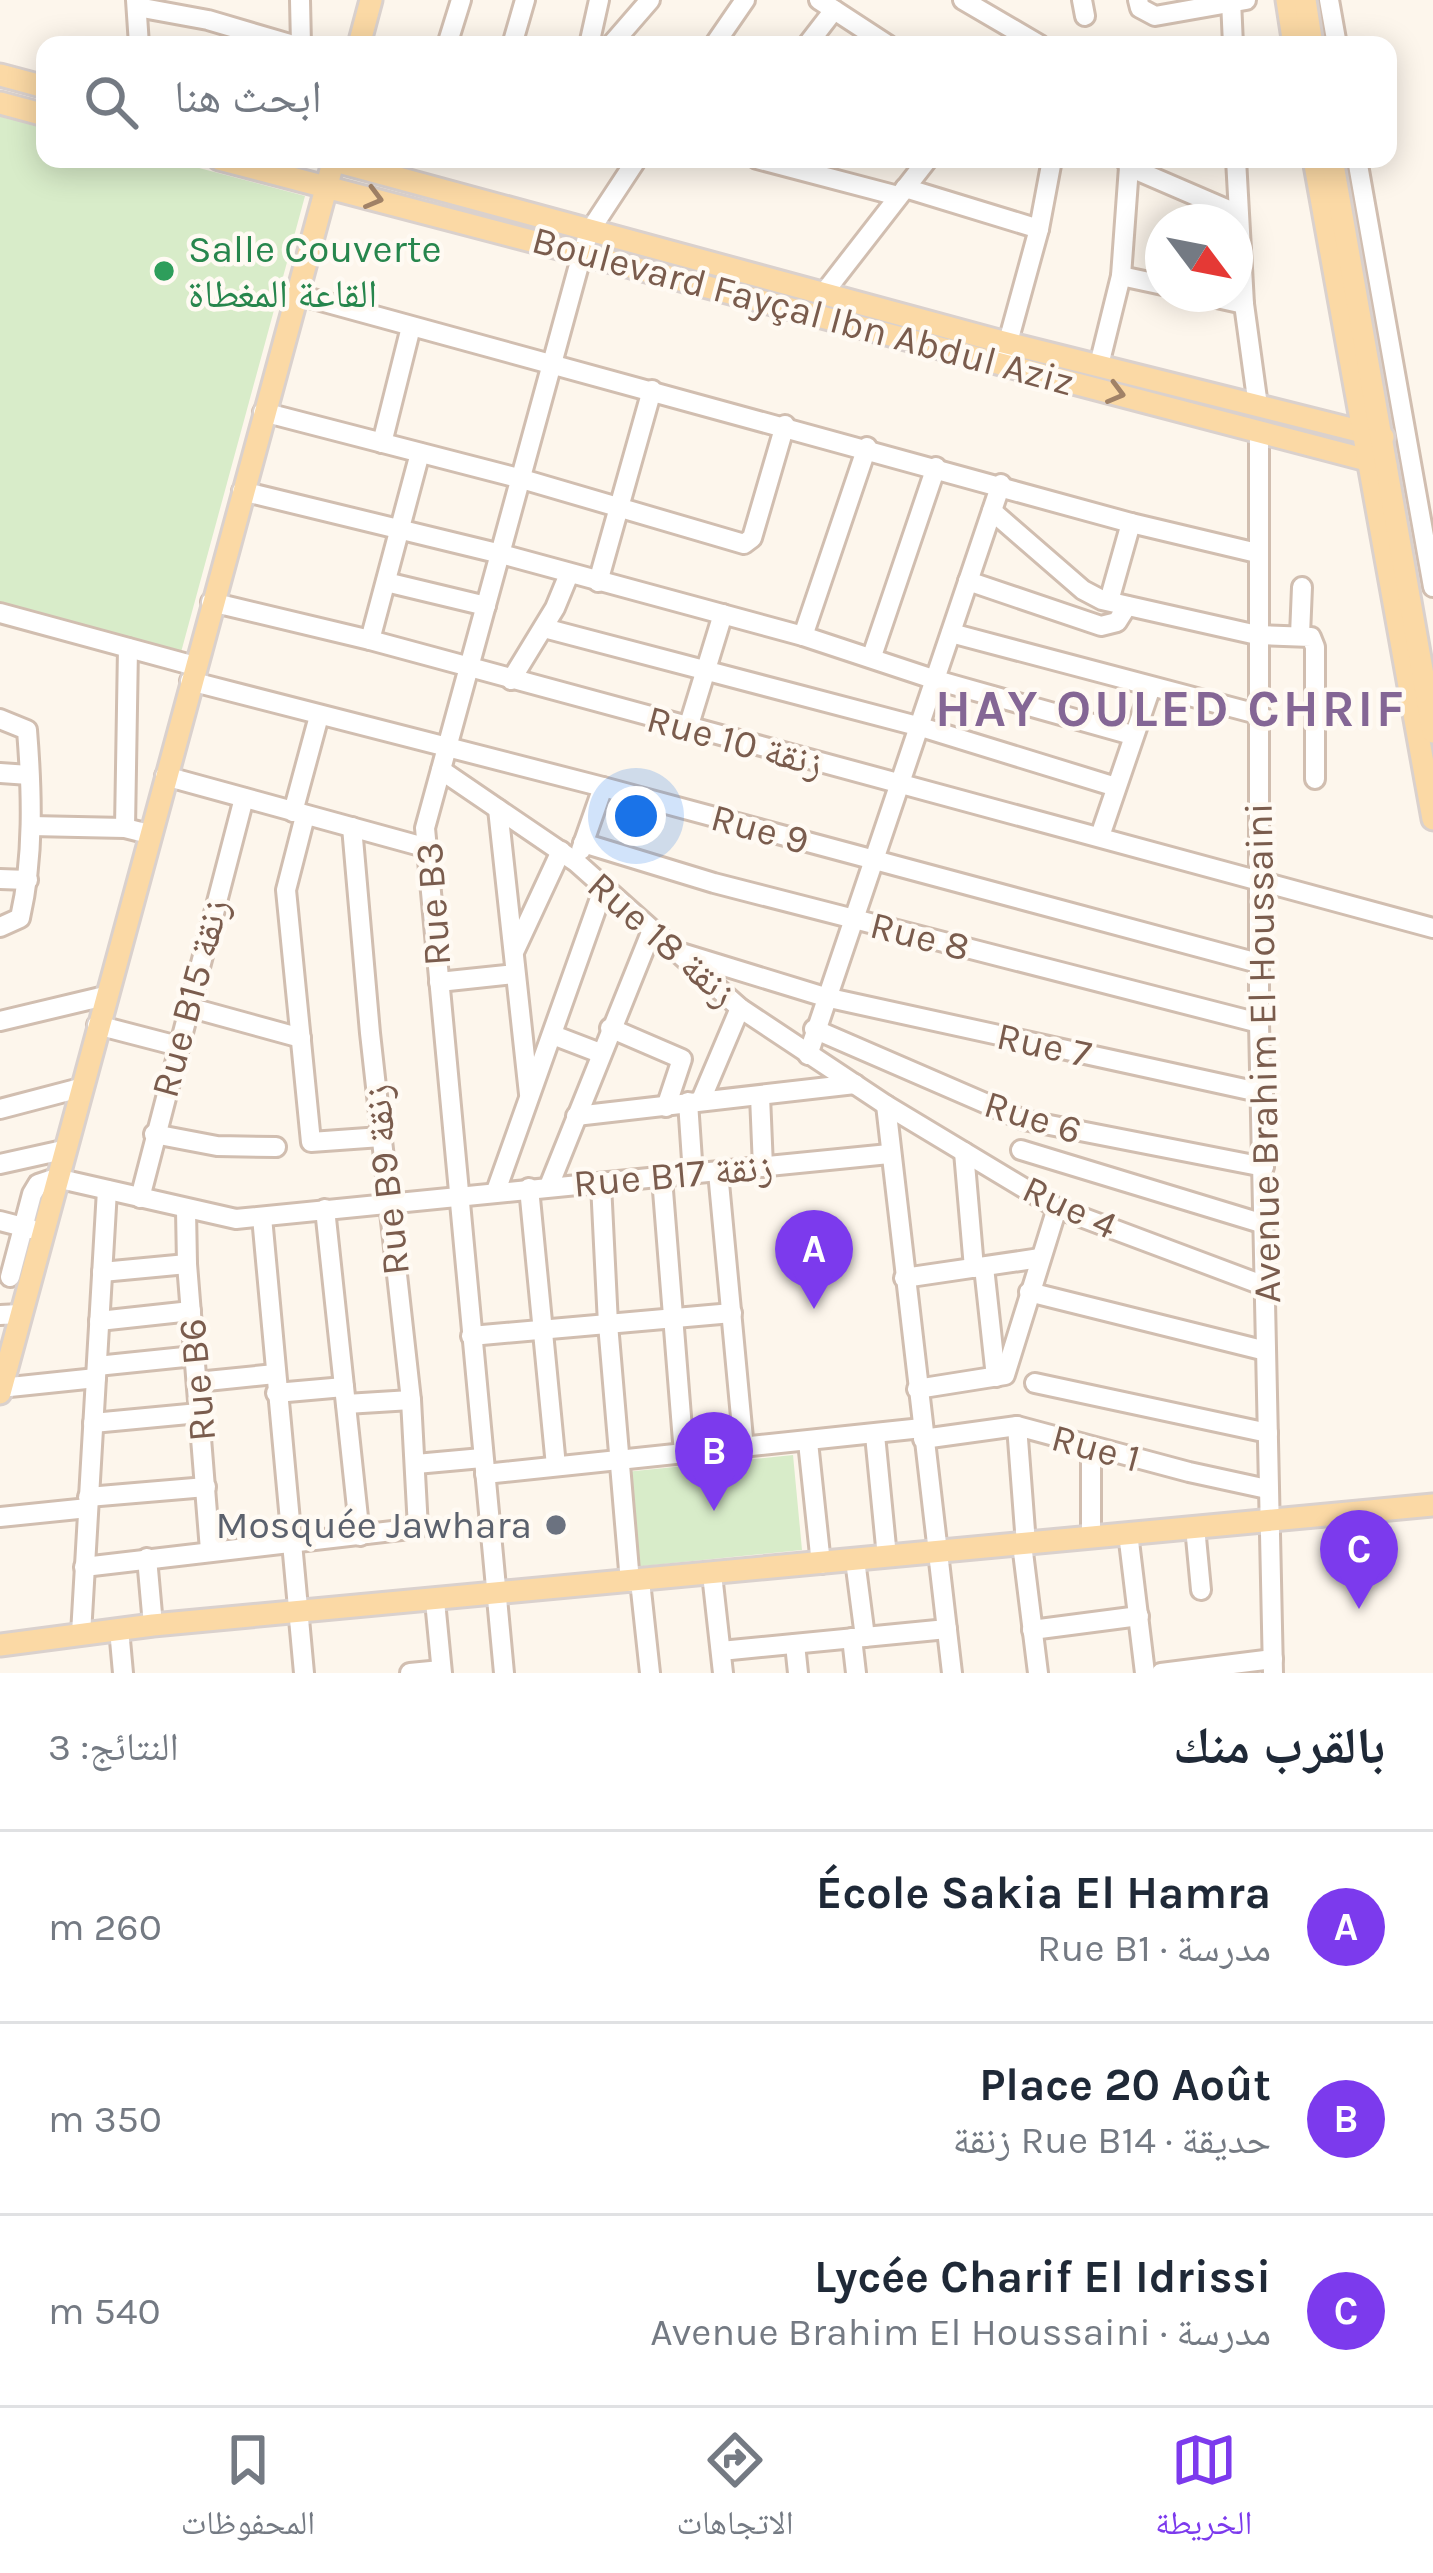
<!DOCTYPE html>
<html lang="ar">
<meta charset="utf-8">
<style>
:root{--surface:#fff;--page:#f2f2f3;--text:#1f2937;--muted:#747a83;--line:#e0e1e3;--accent:#7c3aed}
body{margin:0;font-family:Karla,"Noto Naskh Arabic",sans-serif;background:var(--page);color:var(--text);direction:rtl}
.compass{position:absolute;left:1145px;top:204px;width:108px;height:108px;border-radius:50%;background:var(--surface);box-shadow:0 6px 30px #0003;rotate:122deg}
.you{position:absolute;left:636px;top:816px;width:42px;height:42px;margin:-30px;border:9px solid #fff;border-radius:50%;background:#1a73e8;box-shadow:0 0 0 18px #1a73e833}
.badge{display:grid;place-items:center;width:78px;height:78px;border-radius:50%;background:var(--accent);color:#fff;font-size:39px;font-weight:700}
.pin{position:absolute;translate:-50% -99px;filter:drop-shadow(0 3px 6px #0008)}
.pin::after{content:'';position:absolute;top:63px;width:42px;height:36px;background:inherit;clip-path:polygon(0 0,100% 0,50% 100%)}
.list{margin:0;padding:0;list-style:none}
h2{display:flex;justify-content:space-between;align-items:center;height:156px;margin:0;padding:0 48px;font-size:51px}
h2 small{font-size:39px;font-weight:400;color:var(--muted)}
.list li{display:grid;grid-template-columns:78px 1fr auto;gap:36px;align-items:center;box-sizing:border-box;height:192px;padding:0 48px;border-top:3px solid var(--line)}
.list b{display:block;font-size:45px;white-space:nowrap}
.list p{margin:0;font-size:39px;white-space:nowrap;color:var(--muted)}
.list em{font-size:39px;font-style:normal;color:var(--muted)}
.icon{flex:none;width:66px;height:66px;fill:none;stroke:currentColor;stroke-width:2;stroke-linecap:round;stroke-linejoin:round}
.map{position:relative;flex:none;width:1433px;height:1673px;overflow:hidden;direction:ltr}
.search{position:absolute;background:var(--surface);box-shadow:0 6px 30px #0003;left:36px;right:36px;top:36px;height:132px;display:flex;align-items:center;gap:30px;box-sizing:border-box;padding:0 42px;border-radius:24px;color:var(--muted);font-size:45px}
.sheet{height:732px;background:var(--surface)}
nav{display:flex;justify-content:space-around;align-items:center;box-sizing:border-box;height:168px;border-top:3px solid var(--line);background:var(--surface);font-size:33px;color:var(--muted)}
nav a{display:grid;justify-items:center;gap:6px}
nav .on{color:var(--accent)}
.map>svg:first-child{display:block}
.green{fill:#d8ecc9}
.lines{fill:none;stroke-linecap:round;stroke-linejoin:round}
.minor-casing{stroke:#d1beb0;stroke-width:24}
.major-casing{stroke:#dad1cd;stroke-width:27}
.minor{stroke:#fff;stroke-width:18}
.major{stroke:#fbd9a5;stroke-width:21}
.oneway{stroke:#a18267}
.leisure-dot{fill:#2e9e5b;stroke:#fffaf3;stroke-width:4.5}
.worship-dot{fill:#6b7280;stroke:#fffaf3;stroke-width:4.5}
.labels{text-anchor:middle;dominant-baseline:central;stroke-width:9;stroke-linejoin:round;paint-order:stroke}
.leisure-label{font-size:39px;fill:#27864d;stroke:#fffaf3;text-anchor:start}
.street-label{font-size:39px;fill:#7a5c4d;stroke:#fffaf3}
.worship-label{font-size:39px;fill:#5b616d;stroke:#fffaf3;text-anchor:end}
.district-label{font-size:51px;font-weight:bold;letter-spacing:3px;fill:#846695;stroke:#fffaf3}
</style>
<div class="map">
<svg width="1433" height="1673" viewBox="0 0 1433 1673">
<rect width="100%" height="100%" fill="#fdf6ec"/>
<g class="green">
<path d="M0 116 45 128V159H165L305 196 180 656 0 609Z"/>
<path d="M793 1455 802 1550 634 1567 625 1472Z"/>
</g>
<g class="lines">
<defs>
<g id="minor">
<path d="M136 0 139 45"/>
<path d="M300 0 301 45"/>
<path d="M819 0 888 45"/>
<path d="M963 0 1040 45"/>
<path d="M1082 0 1085 16"/>
<path d="M1138 0 1140 8 1155 16 1246 0"/>
<path d="M1231 0 1233 45"/>
<path d="M1329 0 1337 45"/>
<path d="M137 7 208 20 293 45"/>
<path d="M447 45 461 0"/>
<path d="M512 45 525 0"/>
<path d="M589 45 599 0"/>
<path d="M611 45 650 0"/>
<path d="M714 45 745 0"/>
<path d="M807 45 834 10"/>
<path d="M757 159 898 196"/>
<path d="M1236 159 1244 304 1258 406"/>
<path d="M1357 159 1433 587"/>
<path d="M1129 167 1238 214"/>
<path d="M905 188 1039 229"/>
<path d="M1121 276 1163 285"/>
<path d="M295 294 1131 523 1257 553"/>
<path d="M823 294 928 159"/>
<path d="M1199 294 1244 304"/>
<path d="M1005 353 1039 229 1051 165 1048 159"/>
<path d="M1099 365 1121 276 1129 167 1125 159"/>
<path d="M263 412 522 479 744 544 752 538 785 425"/>
<path d="M1259 432V1023L1273 1673"/>
<path d="M382 443 411 327"/>
<path d="M242 491 501 554 803 636 936 680 1132 735"/>
<path d="M992 511 1083 590 1102 600 1257 635 1311 637 1315 647V779"/>
<path d="M968 581 1101 626 1117 622 1127 606"/>
<path d="M386 582 486 606"/>
<path d="M598 582 652 390"/>
<path d="M1109 601 1131 523"/>
<path d="M211 602 370 640 1433 928"/>
<path d="M0 613 195 666"/>
<path d="M544 628 921 727 1116 787"/>
<path d="M951 633 1261 715"/>
<path d="M1300 635 1302 587"/>
<path d="M803 636 867 447"/>
<path d="M370 640 420 453"/>
<path d="M872 656 936 467"/>
<path d="M511 680 555 608 569 574"/>
<path d="M190 681 603 787 1258 963"/>
<path d="M0 719 27 730C32 792 34 857 20 918L0 927"/>
<path d="M688 728 723 614"/>
<path d="M441 770 576 862 740 1008 886 1105 1057 1208 1265 1286"/>
<path d="M0 773 29 775"/>
<path d="M165 776 424 847"/>
<path d="M498 809 529 1094"/>
<path d="M293 812 319 716"/>
<path d="M305 816 286 890 311 1142 381 1137"/>
<path d="M31 826 125 828 149 834"/>
<path d="M125 828 128 648"/>
<path d="M1100 836 1151 687"/>
<path d="M583 843 714 883 1259 1023"/>
<path d="M581 850 603 787"/>
<path d="M0 879 28 880"/>
<path d="M515 950 561 851"/>
<path d="M675 951 825 997 1263 1093"/>
<path d="M439 982 515 974"/>
<path d="M188 1007 301 1038"/>
<path d="M0 1021 105 996"/>
<path d="M97 1025 178 1046"/>
<path d="M610 1028 682 1059 666 1107"/>
<path d="M814 1029 1024 1120 1264 1167"/>
<path d="M553 1035 600 1053"/>
<path d="M808 1055 1001 484"/>
<path d="M760 1096 763 1167"/>
<path d="M701 1100 740 1008"/>
<path d="M688 1102 693 1175"/>
<path d="M886 1105 952 1673"/>
<path d="M0 1109 80 1088"/>
<path d="M576 1116 855 1084"/>
<path d="M154 1134 217 1146 276 1147"/>
<path d="M1021 1150 1264 1224"/>
<path d="M964 1152 974 1268"/>
<path d="M0 1164 63 1150"/>
<path d="M718 1172 744 1449"/>
<path d="M662 1178 684 1454"/>
<path d="M601 1184 608 1324 630 1582"/>
<path d="M549 1186 652 930"/>
<path d="M529 1188 556 1466"/>
<path d="M496 1191 604 887"/>
<path d="M140 1198 244 798"/>
<path d="M325 1209 360 1536"/>
<path d="M186 1210 187 1264 210 1550"/>
<path d="M262 1217 304 1673"/>
<path d="M0 1221 31 1229"/>
<path d="M984 1267 996 1377"/>
<path d="M102 1272 187 1264"/>
<path d="M10 1277 32 1194 38 1184 56 1178 236 1219 889 1154"/>
<path d="M904 1278 1040 1258"/>
<path d="M1029 1292 1266 1351"/>
<path d="M0 1315 20 1314"/>
<path d="M99 1321 191 1311"/>
<path d="M471 1336 732 1313"/>
<path d="M97 1366 194 1356"/>
<path d="M197 1382 275 1374"/>
<path d="M1035 1383 1268 1433"/>
<path d="M0 1388 96 1378"/>
<path d="M917 1389 1005 1375 1057 1208"/>
<path d="M276 1393 344 1387"/>
<path d="M346 1404 411 1400"/>
<path d="M93 1423 199 1413"/>
<path d="M1017 1426 1026 1544"/>
<path d="M875 1435 887 1557"/>
<path d="M923 1439 1017 1426 1189 1472 1267 1489"/>
<path d="M808 1442 821 1564"/>
<path d="M1091 1447V1537"/>
<path d="M416 1464 482 1458"/>
<path d="M485 1474 922 1428"/>
<path d="M88 1497 206 1487"/>
<path d="M0 1517 88 1508"/>
<path d="M1195 1527 1201 1590"/>
<path d="M1128 1533 1145 1673"/>
<path d="M1022 1544 1038 1673"/>
<path d="M147 1558 153 1625"/>
<path d="M855 1560 865 1637"/>
<path d="M84 1567 418 1528 411 1400 370 1033 352 827"/>
<path d="M712 1574 723 1673"/>
<path d="M640 1581 650 1673"/>
<path d="M435 1601 442 1673"/>
<path d="M119 1629 123 1673"/>
<path d="M1032 1630 1139 1616"/>
<path d="M81 1634 107 1190"/>
<path d="M852 1638 856 1673"/>
<path d="M795 1644 798 1673"/>
<path d="M721 1651 947 1629"/>
<path d="M410 1673 441 1670"/>
<path d="M504 1673 425 828 582 254 589 232 637 159"/>
<path d="M1161 1673 1273 1659"/>
</g>
<g id="major">
<path d="M1287 0 1294 45"/>
<path d="M1305 0 1312 45"/>
<path d="M359 45 371 0"/>
<path d="M0 75 45 87"/>
<path d="M0 103 45 115"/>
<path d="M219 159 1386 465"/>
<path d="M328 159 995 340 1383 437"/>
<path d="M1314 159 1433 819"/>
<path d="M1332 159 1433 732"/>
<path d="M0 1393 334 159"/>
<path d="M0 1645 153 1625 1433 1505"/>
</g>
</defs>
<use href="#minor" class="minor-casing"/>
<use href="#major" class="major-casing"/>
<use href="#minor" class="minor"/>
<use href="#major" class="major"/>
</g>
<defs><path id="oneway-chevron" d="M-2-3.5L2.5 0L-2 3.5" fill="none" stroke-width="1.6" stroke-linecap="round" stroke-linejoin="round" transform="scale(3)"/></defs>
<g class="oneway">
<use href="#oneway-chevron" transform="translate(374 198) rotate(15)"/>
<use href="#oneway-chevron" transform="translate(1116 393) rotate(15)"/>
</g>
<circle class="leisure-dot" cx="164" cy="271" r="12"/>
<circle class="worship-dot" cx="556" cy="1525" r="12"/>
<g class="labels">
<g class="leisure-label">
<text x="188" y="249">Salle Couverte<tspan x="188" dy="45">القاعة المغطاة</tspan></text>
</g>
<g class="street-label">
<text transform="translate(803 311) rotate(15)">Boulevard Fayçal Ibn Abdul Aziz</text>
<text transform="translate(735 741) rotate(15)">Rue 10 زنقة</text>
<text transform="translate(760 829) rotate(15)">Rue 9</text>
<text transform="translate(433 904) rotate(-94)">Rue B3</text>
<text transform="translate(920 936) rotate(14)">Rue 8</text>
<text transform="translate(662 939) rotate(41)">Rue 18 زنقة</text>
<text transform="translate(190 998) rotate(-75)">Rue B15 زنقة</text>
<text transform="translate(1044 1045) rotate(12)">Rue 7</text>
<text transform="translate(1263 1053) rotate(-91)">Avenue Brahim El Houssaini</text>
<text transform="translate(1033 1117) rotate(17)">Rue 6</text>
<text transform="translate(673 1175) rotate(-5)">Rue B17 زنقة</text>
<text transform="translate(386 1180) rotate(-96)">Rue B9 زنقة</text>
<text transform="translate(1070 1207) rotate(25)">Rue 4</text>
<text transform="translate(197 1380) rotate(-95)">Rue B6</text>
<text transform="translate(1096 1448) rotate(15)">Rue 1</text>
</g>
<g class="worship-label">
<text x="532" y="1525">Mosquée Jawhara</text>
</g>
<g class="district-label">
<text x="1171" y="709">HAY OULED CHRIF</text>
</g>
</g>
</svg>
<svg class="compass" viewBox="-18 -18 36 36"><path d="M0-13l5 13h-10z" fill="#e53935"/><path d="M0 13l5-13h-10z" fill="#747a83"/></svg>
<div class="you"></div>
<div class="pin badge" style="left:814px;top:1309px">A</div>
<div class="pin badge" style="left:714px;top:1511px">B</div>
<div class="pin badge" style="left:1359px;top:1609px">C</div>
<div class="search"><svg class="icon" aria-label="search" viewBox="0 0 24 24"><circle cx="10" cy="10" r="6"/><path d="M15 15l6 6"/></svg>ابحث هنا</div>
</div>
<section class="sheet">
<h2>بالقرب منك<small>النتائج: 3</small></h2>
<ul class="list">
<li><span class="badge">A</span><div><b>École Sakia El Hamra</b><p>مدرسة · Rue B1</p></div><em>260 m</em></li>
<li><span class="badge">B</span><div><b>Place 20 Août</b><p>حديقة · Rue B14 زنقة</p></div><em>350 m</em></li>
<li><span class="badge">C</span><div><b>Lycée Charif El Idrissi</b><p>مدرسة · Avenue Brahim El Houssaini</p></div><em>540 m</em></li>
</ul>
</section>
<nav>
<a class="on"><svg class="icon" aria-label="map" viewBox="0 0 24 24"><path d="M3 6l6-2 6 2 6-2v14l-6 2-6-2-6 2zM9 4v14M15 6v14"/></svg>الخريطة</a>
<a><svg class="icon" aria-label="directions" viewBox="0 0 24 24"><path d="M12 3l9 9-9 9-9-9zM9 14v-3h6M13 9l2 2-2 2"/></svg>الاتجاهات</a>
<a><svg class="icon" aria-label="saved" viewBox="0 0 24 24"><path d="M7 4h10v16l-5-4-5 4z"/></svg>المحفوظات</a>
</nav>
